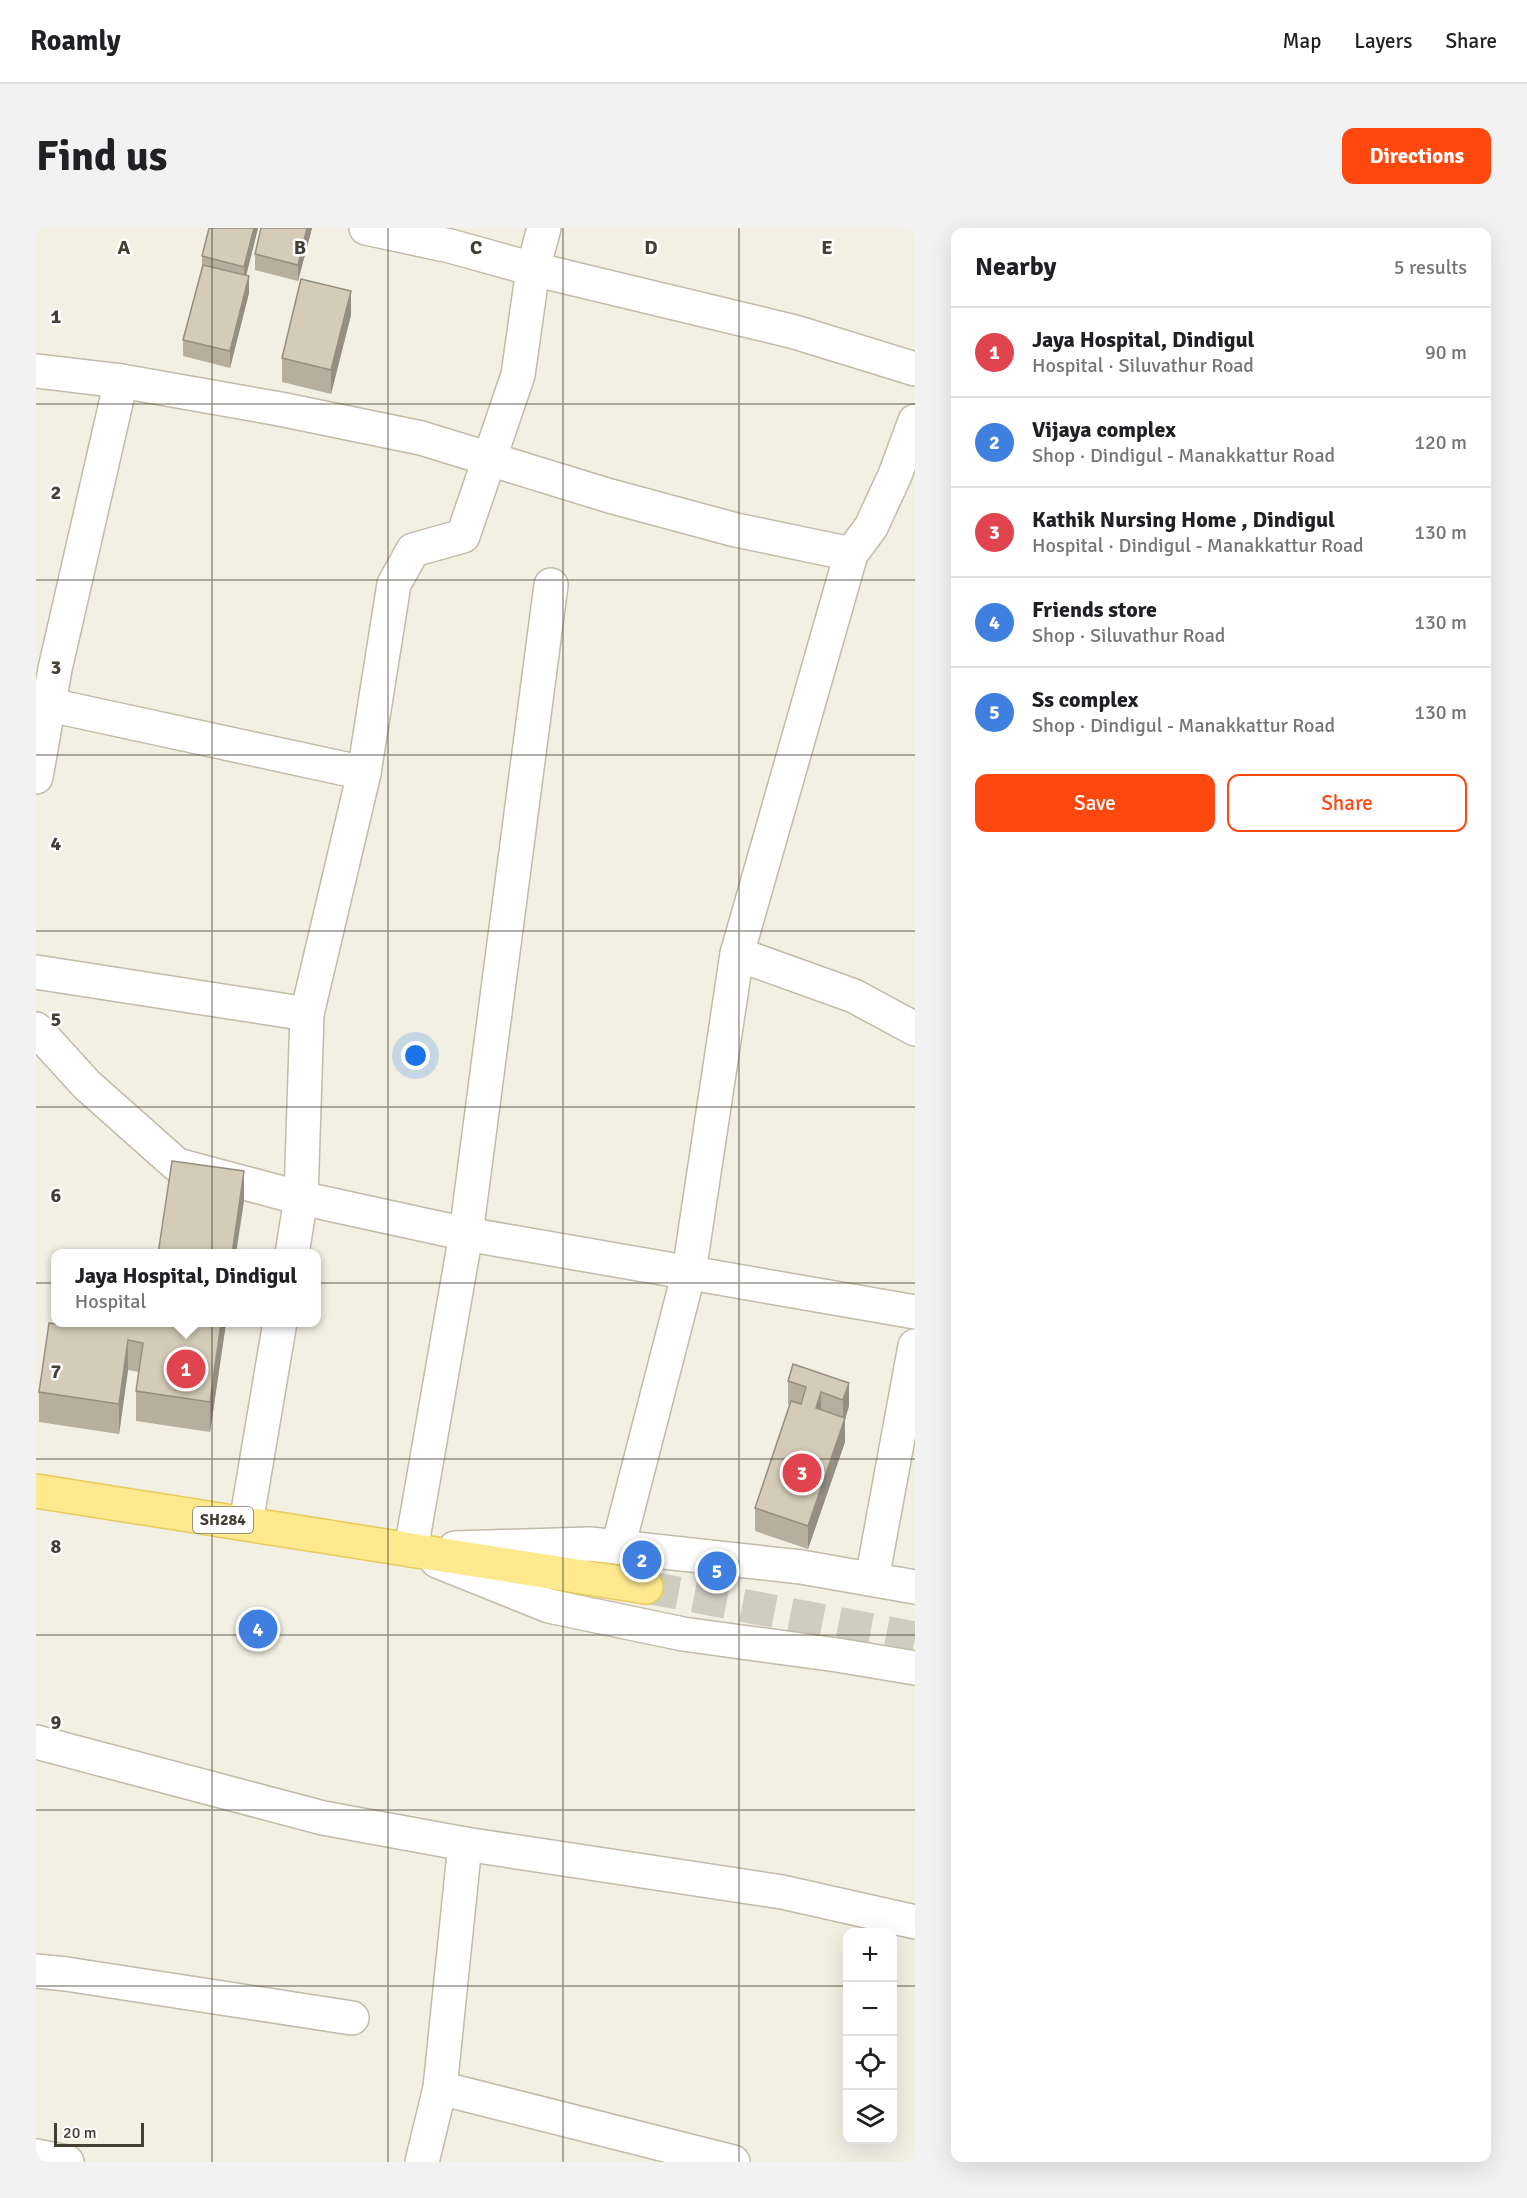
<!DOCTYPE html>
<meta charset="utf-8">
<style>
:root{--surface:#fff;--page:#f2f2f2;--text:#202124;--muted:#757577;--line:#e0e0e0;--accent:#ff480d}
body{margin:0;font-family:Signika,sans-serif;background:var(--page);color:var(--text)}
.controls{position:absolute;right:18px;bottom:18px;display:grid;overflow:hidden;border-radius:12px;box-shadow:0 6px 24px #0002}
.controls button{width:54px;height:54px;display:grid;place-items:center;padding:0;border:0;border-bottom:2px solid var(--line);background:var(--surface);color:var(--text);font:30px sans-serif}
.scale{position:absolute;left:18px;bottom:15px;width:90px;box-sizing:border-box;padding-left:6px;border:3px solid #443f33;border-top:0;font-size:16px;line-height:21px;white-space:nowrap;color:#443f33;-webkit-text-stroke:4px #fff;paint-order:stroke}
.you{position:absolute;left:380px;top:828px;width:21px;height:21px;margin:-15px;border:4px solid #fff;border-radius:50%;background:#1a73e8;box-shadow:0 0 0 9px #1a73e833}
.badge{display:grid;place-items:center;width:39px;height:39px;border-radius:50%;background:var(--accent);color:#fff;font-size:20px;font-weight:700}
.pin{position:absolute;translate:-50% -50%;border:3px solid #fff;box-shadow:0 2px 6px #0006}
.popup{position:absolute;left:15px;top:1021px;width:270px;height:78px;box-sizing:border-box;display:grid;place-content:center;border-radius:12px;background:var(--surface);filter:drop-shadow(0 2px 4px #0005);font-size:20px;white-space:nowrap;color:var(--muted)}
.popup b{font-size:22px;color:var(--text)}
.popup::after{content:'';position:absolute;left:50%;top:100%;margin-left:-12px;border:12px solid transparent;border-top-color:var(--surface)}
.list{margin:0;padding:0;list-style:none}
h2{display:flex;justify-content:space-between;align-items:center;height:78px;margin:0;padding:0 24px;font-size:26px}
h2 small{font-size:20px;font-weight:400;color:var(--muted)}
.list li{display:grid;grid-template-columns:39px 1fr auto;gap:18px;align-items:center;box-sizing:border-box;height:90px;padding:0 24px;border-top:2px solid var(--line)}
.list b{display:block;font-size:22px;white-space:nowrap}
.list p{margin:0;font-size:20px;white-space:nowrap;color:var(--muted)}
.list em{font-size:20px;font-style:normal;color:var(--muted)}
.actions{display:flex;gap:12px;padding:18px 24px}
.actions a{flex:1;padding:14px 0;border:2px solid var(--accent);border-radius:12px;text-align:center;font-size:21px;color:var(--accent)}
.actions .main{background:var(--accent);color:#fff}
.icon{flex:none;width:33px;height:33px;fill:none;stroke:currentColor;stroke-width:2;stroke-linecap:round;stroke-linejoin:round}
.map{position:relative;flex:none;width:879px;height:1934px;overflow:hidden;border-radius:12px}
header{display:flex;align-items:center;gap:36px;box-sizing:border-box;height:84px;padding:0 30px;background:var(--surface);border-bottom:2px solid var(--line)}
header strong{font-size:28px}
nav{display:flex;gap:33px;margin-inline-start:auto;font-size:21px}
.intro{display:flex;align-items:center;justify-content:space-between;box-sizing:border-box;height:144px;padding:0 36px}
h1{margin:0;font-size:42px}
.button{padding:15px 27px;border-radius:12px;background:var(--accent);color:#fff;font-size:21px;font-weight:700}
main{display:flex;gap:36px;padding:0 36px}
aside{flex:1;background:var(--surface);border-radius:12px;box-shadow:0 6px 24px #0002}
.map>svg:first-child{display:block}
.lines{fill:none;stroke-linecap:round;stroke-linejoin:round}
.major-tunnel{stroke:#cfccc0;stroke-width:33;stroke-dasharray:33 16;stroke-linecap:butt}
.minor-casing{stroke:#c1bba8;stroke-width:36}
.major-casing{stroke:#e8cb5b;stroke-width:36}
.minor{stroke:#fff;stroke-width:33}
.major{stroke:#ffe98f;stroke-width:33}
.wall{fill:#b6af9e}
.shaded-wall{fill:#948f81}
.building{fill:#d4ccb8;stroke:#948f81;stroke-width:1.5}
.grid{fill:none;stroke:#443f33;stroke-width:1.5;stroke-opacity:0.55}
.labels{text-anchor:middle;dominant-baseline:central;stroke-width:5;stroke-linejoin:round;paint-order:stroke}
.shield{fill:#fff;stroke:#7c7970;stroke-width:1.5}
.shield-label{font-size:16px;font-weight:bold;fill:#443f33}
.grid-label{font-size:20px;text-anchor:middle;font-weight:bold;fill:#443f33;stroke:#fff;stroke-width:5;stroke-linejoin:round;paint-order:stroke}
</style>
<header>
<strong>Roamly</strong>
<nav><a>Map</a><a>Layers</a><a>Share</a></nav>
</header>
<div class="intro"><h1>Find us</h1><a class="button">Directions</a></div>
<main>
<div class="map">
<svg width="879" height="1934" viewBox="0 0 879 1934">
<rect width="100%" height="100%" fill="#f2efe3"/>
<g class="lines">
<path class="major-tunnel" d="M610 1359 879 1410"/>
<defs>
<g id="minor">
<path d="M330 0 414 18 497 41 759 104 879 141"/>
<path d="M0 143 85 153 244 181 385 210 574 268 700 302 815 326 835 299 859 247 879 193"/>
<path d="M14 477 328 545"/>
<path d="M0 549 19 441 85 153"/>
<path d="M701 726 818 768 879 801"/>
<path d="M0 744 271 786"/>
<path d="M0 801 51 857 141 937 265 970 430 1006 879 1084"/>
<path d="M256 1026 265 970 271 786 328 545 358 356 377 322 427 308 482 147 497 41 508 0"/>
<path d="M210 1295 244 1094"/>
<path d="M582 1319 653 1044 701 726 815 326"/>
<path d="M419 1320 554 1316 765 1339 879 1359"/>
<path d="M375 1322 430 1006 515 357"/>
<path d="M401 1333 513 1378 647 1406 801 1427 879 1440"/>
<path d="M836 1351 879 1118"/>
<path d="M0 1514 287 1590 429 1616 746 1664 879 1694"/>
<path d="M0 1743 30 1746 316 1790"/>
<path d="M404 1860 697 1934"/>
<path d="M0 1928 31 1934"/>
<path d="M386 1934 404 1860 429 1616"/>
</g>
<path id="major" d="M0 1263 610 1359"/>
</defs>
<use href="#minor" class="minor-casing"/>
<use href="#major" class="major-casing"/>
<use href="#minor" class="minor"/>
<use href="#major" class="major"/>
</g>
<g class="wall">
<path d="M222 0 210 48 213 65 194 140 147 128V112L166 39V28Z"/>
<path d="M225 0H276L262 53 219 42V26Z"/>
<path d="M315 87 295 166 246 154V130Z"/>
<path d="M34 1095H190L174 1204 100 1193V1163L103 1144 92 1142 83 1206 3 1194V1164L33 1098Z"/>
<path d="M752 1153 813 1155V1178L809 1191V1214L772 1321 719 1303V1280L754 1177 752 1176Z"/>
</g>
<g class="shaded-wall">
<path d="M218 0H222L208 56V39Z"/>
<path d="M271 0H276L262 53V37Z"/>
<path d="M213 48V65L194 140V123Z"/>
<path d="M315 63V87L295 166V142Z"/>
<path d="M208 943V973L200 1026H196Z"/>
<path d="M185 1095H190L174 1204V1174Z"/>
<path d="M92 1112V1142L83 1206V1176Z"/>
<path d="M813 1155V1178L809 1191V1214L772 1321V1298L807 1195V1172Z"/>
<path d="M785 1164V1188L780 1180Z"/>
</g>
<g class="building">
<path d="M173 0H218L208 39 166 28Z"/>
<path d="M225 0H271L262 37 219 26Z"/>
<path d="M167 37 213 48 194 123 147 112Z"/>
<path d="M265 51 315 63 295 142 246 130Z"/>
<path d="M136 933 208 943 196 1026H122Z"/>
<path d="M13 1095 33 1098 34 1095H185L174 1174 100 1163 107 1115 92 1112 83 1176 3 1164Z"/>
<path d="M757 1136 813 1155 807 1172 785 1164 780 1180 809 1190 772 1298 719 1280 755 1173 765 1176 770 1159 752 1153Z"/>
</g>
<path class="grid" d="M176 0V1934M352 0V1934M527 0V1934M703 0V1934M0 176H879M0 352H879M0 527H879M0 703H879M0 879H879M0 1055H879M0 1231H879M0 1407H879M0 1582H879M0 1758H812M856 1758H879"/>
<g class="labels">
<rect class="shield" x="157" y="1279" width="60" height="26" rx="4.5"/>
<g class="shield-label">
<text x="187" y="1292">SH284</text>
</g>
</g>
<g class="grid-label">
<text x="88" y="26">A</text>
<text x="264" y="26">B</text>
<text x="440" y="26">C</text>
<text x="615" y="26">D</text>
<text x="791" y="26">E</text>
<text x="20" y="95">1</text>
<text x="20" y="271">2</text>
<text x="20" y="446">3</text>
<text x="20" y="622">4</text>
<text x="20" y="798">5</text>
<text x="20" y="974">6</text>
<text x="20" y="1150">7</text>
<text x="20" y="1325">8</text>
<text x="20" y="1501">9</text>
</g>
</svg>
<div class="controls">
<button>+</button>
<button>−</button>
<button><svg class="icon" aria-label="locate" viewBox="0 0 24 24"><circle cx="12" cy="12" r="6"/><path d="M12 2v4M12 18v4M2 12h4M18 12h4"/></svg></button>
<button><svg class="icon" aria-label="layers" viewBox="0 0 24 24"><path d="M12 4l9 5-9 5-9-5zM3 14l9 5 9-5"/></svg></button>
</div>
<div class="scale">20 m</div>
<div class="you"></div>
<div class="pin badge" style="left:150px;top:1141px;background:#e0444e">1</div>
<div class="popup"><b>Jaya Hospital, Dindigul</b>Hospital</div>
<div class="pin badge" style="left:606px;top:1332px;background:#3f7fe0">2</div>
<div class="pin badge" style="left:766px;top:1245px;background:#e0444e">3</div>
<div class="pin badge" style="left:222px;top:1401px;background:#3f7fe0">4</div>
<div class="pin badge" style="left:681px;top:1343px;background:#3f7fe0">5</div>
</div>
<aside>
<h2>Nearby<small>5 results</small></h2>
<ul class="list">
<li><span class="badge" style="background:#e0444e">1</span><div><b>Jaya Hospital, Dindigul</b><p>Hospital · Siluvathur Road</p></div><em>90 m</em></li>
<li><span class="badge" style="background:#3f7fe0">2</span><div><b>Vijaya complex</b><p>Shop · Dindigul - Manakkattur Road</p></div><em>120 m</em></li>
<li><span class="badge" style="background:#e0444e">3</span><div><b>Kathik Nursing Home , Dindigul</b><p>Hospital · Dindigul - Manakkattur Road</p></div><em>130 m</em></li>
<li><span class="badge" style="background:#3f7fe0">4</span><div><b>Friends store</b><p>Shop · Siluvathur Road</p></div><em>130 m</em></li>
<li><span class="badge" style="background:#3f7fe0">5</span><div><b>Ss complex</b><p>Shop · Dindigul - Manakkattur Road</p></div><em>130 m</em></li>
</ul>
<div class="actions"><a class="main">Save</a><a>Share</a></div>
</aside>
</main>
